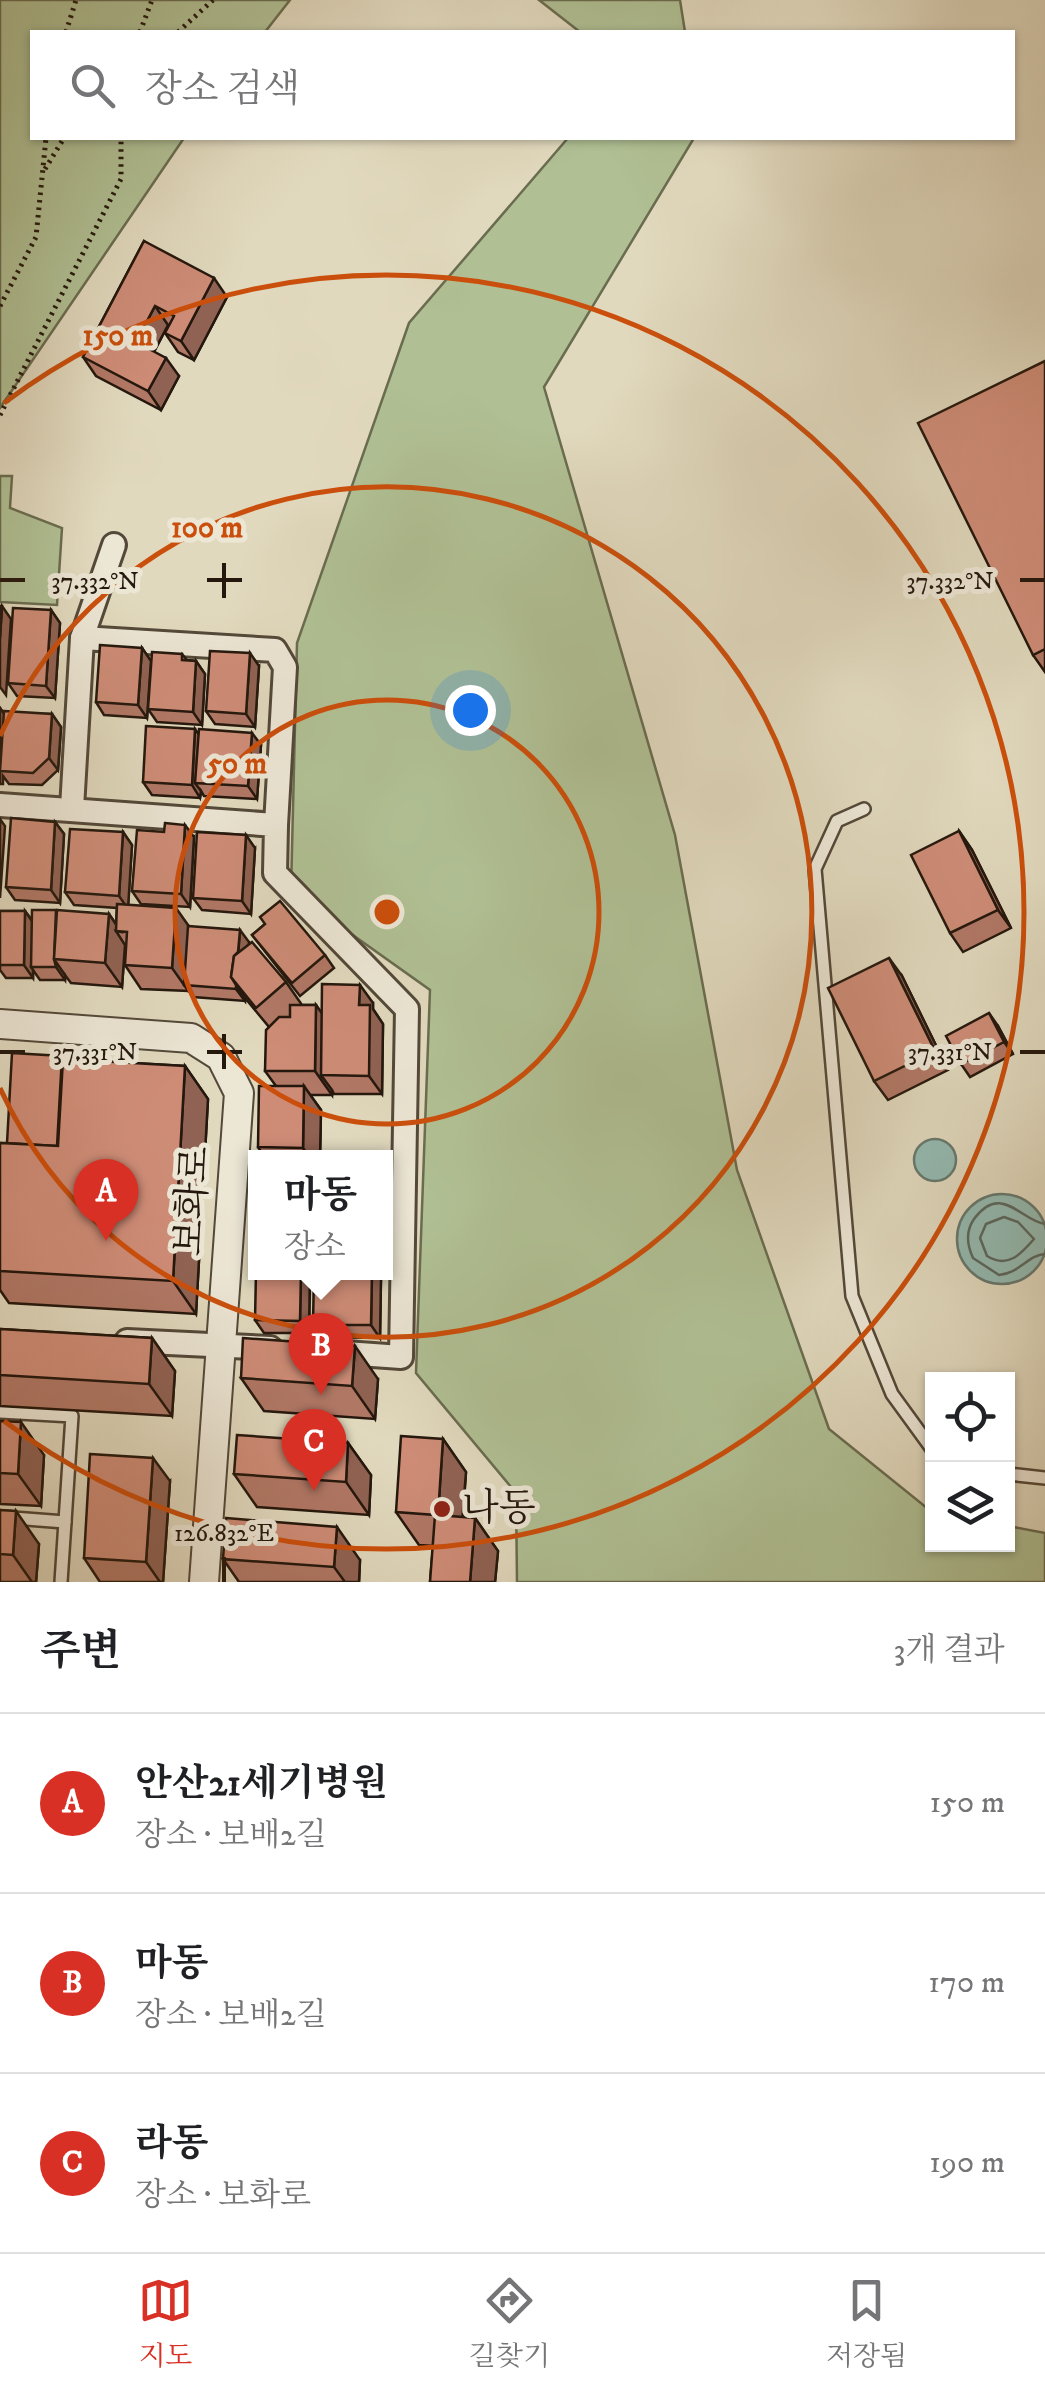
<!DOCTYPE html>
<html lang="ko">
<meta charset="utf-8">
<style>
:root{--surface:#fff;--page:#f2f2f2;--text:#202124;--muted:#757577;--line:#e0e0e0;--accent:#d93025}
body{margin:0;font-family:"IM FELL DW Pica","Noto Serif KR",serif;background:var(--page);color:var(--text)}
.controls{position:absolute;right:30px;bottom:30px;display:grid;overflow:hidden;border-radius:0px;box-shadow:0 2px 8px #0004}
.controls button{width:90px;height:90px;display:grid;place-items:center;padding:0;border:0;border-bottom:2px solid var(--line);background:var(--surface);color:var(--text);font:50px sans-serif}
.you{position:absolute;left:470px;top:710px;width:35px;height:35px;margin:-25px;border:8px solid #fff;border-radius:50%;background:#1a73e8;box-shadow:0 0 0 15px #1a73e833}
.badge{display:grid;place-items:center;width:65px;height:65px;border-radius:50%;background:var(--accent);color:#fff;font-size:32px;font-weight:700}
.pin{position:absolute;translate:-50% -82px;filter:drop-shadow(0 2px 5px #0008)}
.pin::after{content:'';position:absolute;top:52px;width:35px;height:30px;background:inherit;clip-path:polygon(0 0,100% 0,50% 100%)}
.popup{position:absolute;left:248px;top:1150px;width:145px;height:130px;box-sizing:border-box;display:grid;place-content:center;border-radius:0px;background:var(--surface);filter:drop-shadow(0 2px 8px #0005);font-size:32px;white-space:nowrap;color:var(--muted)}
.popup b{font-size:38px;color:var(--text)}
.popup::after{content:'';position:absolute;left:50%;top:100%;margin-left:-20px;border:20px solid transparent;border-top-color:var(--surface)}
.list{margin:0;padding:0;list-style:none}
h2{display:flex;justify-content:space-between;align-items:center;height:130px;margin:0;padding:0 40px;font-size:42px}
h2 small{font-size:32px;font-weight:400;color:var(--muted)}
.list li{display:grid;grid-template-columns:65px 1fr auto;gap:30px;align-items:center;box-sizing:border-box;height:180px;padding:0 40px;border-top:2px solid var(--line)}
.list b{display:block;font-size:38px;white-space:nowrap}
.list p{margin:0;font-size:32px;white-space:nowrap;color:var(--muted)}
.list em{font-size:32px;font-style:normal;color:var(--muted)}
.icon{flex:none;width:55px;height:55px;fill:none;stroke:currentColor;stroke-width:2;stroke-linecap:round;stroke-linejoin:round}
.map{position:relative;flex:none;width:1045px;height:1582px;overflow:hidden}
.search{position:absolute;background:var(--surface);box-shadow:0 2px 8px #0004;left:30px;right:30px;top:30px;height:110px;display:flex;align-items:center;gap:25px;box-sizing:border-box;padding:0 35px;border-radius:0px;color:var(--muted);font-size:38px}
.sheet{height:670px;background:var(--surface)}
nav{display:flex;justify-content:space-around;align-items:center;box-sizing:border-box;height:140px;border-top:2px solid var(--line);background:var(--surface);font-size:28px;color:var(--muted)}
nav a{display:grid;justify-items:center;gap:5px}
nav .on{color:var(--accent)}
.map>svg:first-child{display:block}
.green{fill:#b0c094;stroke:#6a6c50;stroke-width:2.5}
.water{fill:#94bab1;stroke:#67796f;stroke-width:2.5}
.lines{fill:none;stroke-linecap:round;stroke-linejoin:round}
.shore{stroke:#5c685f;stroke-width:2.5}
.service-casing{stroke:#534839;stroke-width:16}
.minor-casing{stroke:#534839;stroke-width:28}
.tertiary-casing{stroke:#534839;stroke-width:32}
.path{stroke:#24170d;stroke-width:5;stroke-dasharray:2.5 5;stroke-linecap:butt}
.service{stroke:#ece6d5;stroke-width:11}
.minor{stroke:#ece6d5;stroke-width:22}
.tertiary{stroke:#ece6d5;stroke-width:28}
.wall{fill:#b17866;stroke:#24170d;stroke-width:2.5}
.shaded-wall{fill:#906253;stroke:#24170d;stroke-width:2.5}
.building{fill:#ce8c77;stroke:#24170d;stroke-width:2.5}
.ticks{fill:none;stroke:#24170d;stroke-width:4}
.ring{fill:none;stroke:#cb4f0c;stroke-width:5}
.poi-dot{fill:#8f2418;stroke:#ece6d5;stroke-width:4}
.labels{text-anchor:middle;dominant-baseline:central;stroke-width:10;stroke-linejoin:round;paint-order:stroke}
.street-label{font-size:38px;fill:#24170d;stroke:#ece6d5}
.poi-label{font-size:38px;fill:#24170d;stroke:#ece6d5;text-anchor:start}
.ticks-label{font-size:25px;text-anchor:middle;fill:#24170d;stroke:#ece6d5;stroke-width:10;stroke-linejoin:round;paint-order:stroke}
.centre{fill:#cb4f0c;stroke:#ece6d5;stroke-width:5}
.ring-label{font-size:30px;text-anchor:middle;font-weight:bold;fill:#cb4f0c;stroke:#ece6d5;stroke-width:10;stroke-linejoin:round;paint-order:stroke}
</style>
<div class="map">
<svg width="1045" height="1582" viewBox="0 0 1045 1582">
<rect width="100%" height="100%" fill="#e1d9be"/>
<filter id="stains"><feTurbulence type="fractalNoise" baseFrequency=".002" numOctaves="4"/><feColorMatrix values="0 0 0 0 .2 0 0 0 0 .09 0 0 0 0 .02 0 0 0 .5 -.17"/></filter>
<radialGradient id="worn" r=".72"><stop offset=".6" stop-color="#630" stop-opacity="0"/><stop offset="1" stop-color="#630" stop-opacity=".3"/></radialGradient>
<g class="green">
<path d="M0 0H290L265 32H32V138H184L0 408Z"/>
<path d="M539 0H680L685 32H580Z"/>
<path d="M568 138H694L544 387 675 835 737 1170 829 1429 932 1512V1544H1008V1526L1045 1533V1582H517L516 1493 416 1373 430 990 291 891 297 643 409 323Z"/>
<path d="M0 476H12L10 508 62 528 57 605 0 602Z"/>
</g>
<g class="water">
<circle cx="935" cy="1160" r="21"/>
<circle cx="1002" cy="1239" r="45"/>
</g>
<g class="lines">
<g class="shore">
<path d="M1004 1217 1018 1222 1034 1239C1021 1254 1008 1269 987 1256L980 1238 986 1224Z"/>
<path d="M1045 1224C1021 1221 1001 1182 974 1219 965 1232 967 1245 973 1258L999 1275C1020 1273 1028 1255 1045 1254"/>
</g>
<defs>
<g id="service">
<path d="M864 809 837 821 815 869 852 1296 892 1394 932 1449"/>
<path d="M0 1412 72 1416 61 1582"/>
<path d="M1008 1474 1045 1478"/>
<path d="M0 1517 65 1522"/>
</g>
<g id="minor">
<path d="M82 638 114 545"/>
<path d="M0 805 276 825 275 873 407 1009 401 1357 331 1352"/>
<path d="M72 808 82 638 275 650 285 667 276 825"/>
<path d="M127 1341 270 1348"/>
</g>
<path id="tertiary" d="M0 1024 191 1038 221 1057 239 1093 204 1582"/>
</defs>
<use href="#service" class="service-casing"/>
<use href="#minor" class="minor-casing"/>
<use href="#tertiary" class="tertiary-casing"/>
<g class="path">
<path d="M66 32 76 0"/>
<path d="M140 32 152 0"/>
<path d="M178 32 213 0"/>
<path d="M45 169 64 138"/>
<path d="M0 306 36 237 46 138"/>
<path d="M0 415 121 179V138"/>
</g>
<use href="#service" class="service"/>
<use href="#minor" class="minor"/>
<use href="#tertiary" class="tertiary"/>
</g>
<g class="wall">
<path d="M144 241 227 297 194 360 178 352 165 333 169 326 168 325 154 352 179 376 161 410 96 376 83 357Z"/>
<path d="M1045 361V672L1033 655Z"/>
<path d="M51 610 60 623 55 698 17 696 8 683Z"/>
<path d="M142 648 151 661 147 718 104 715 96 702Z"/>
<path d="M182 654 187 660 196 661 205 674 202 725 157 722 148 709Z"/>
<path d="M259 666 255 727 215 724 206 711Z"/>
<path d="M0 708 4 714H52L61 727 58 770 42 785 9 784 3 776V784H0Z"/>
<path d="M199 734 261 745 257 799 204 796 201 791 200 798 152 795 143 782Z"/>
<path d="M55 822 64 834 60 903 15 900 6 887Z"/>
<path d="M959 831 972 850 1011 928 963 952 950 933Z"/>
<path d="M123 832 132 845 128 905 189 926 249 942 286 982 302 1005H316L322 1014 373 1003V1009L383 1024 382 1094H334L332 1090V1095H310L321 1110 320 1158H265L258 1147 276 1086 265 1071 269 1027 245 998V1001L193 997 189 991 141 989 125 965V945L122 987 71 983 65 975V980H40L33 970V978H6L0 970V911H25L32 920 109 914 116 924 117 908 74 905 65 892Z"/>
<path d="M194 837 190 907 141 904 132 891Z"/>
<path d="M255 848 251 914 202 910 193 898Z"/>
<path d="M265 924 325 955 334 968 300 996 252 935Z"/>
<path d="M902 976 948 1070 888 1100 874 1081Z"/>
<path d="M998 1026 1013 1054 970 1077 961 1064Z"/>
<path d="M64 1059 185 1066 208 1099 196 1314 9 1303 0 1290V1143H7Z"/>
<path d="M310 1272 309 1333H264L255 1320Z"/>
<path d="M381 1277 380 1338 322 1337 313 1325Z"/>
<path d="M0 1329 152 1338 175 1371 172 1416 0 1406Z"/>
<path d="M241 1378 378 1379 375 1419 264 1411Z"/>
<path d="M0 1421 44 1455 41 1506 0 1504Z"/>
<path d="M443 1439 466 1472 463 1517 475 1518 498 1551 495 1582H430L433 1546 419 1545 396 1512Z"/>
<path d="M348 1443 371 1475 369 1515 257 1507 234 1474Z"/>
<path d="M170 1481 163 1582H100L84 1558Z"/>
<path d="M0 1510 39 1544 36 1582H0Z"/>
<path d="M223 1559 360 1560 359 1582H239Z"/>
</g>
<g class="shaded-wall">
<path d="M214 278 227 297 194 360 181 341Z"/>
<path d="M155 306 168 325 149 361 136 342Z"/>
<path d="M166 358 179 376 161 410 148 391Z"/>
<path d="M2 606 11 619 6 695 0 687V638Z"/>
<path d="M51 610 60 623 55 698 46 686Z"/>
<path d="M142 648 151 661 147 718 138 705Z"/>
<path d="M250 653 259 666 255 727 246 714Z"/>
<path d="M196 661 205 674 202 725 193 712Z"/>
<path d="M0 708 7 718 0 771Z"/>
<path d="M52 714 61 727 58 770 49 758Z"/>
<path d="M195 729 204 742 195 783 201 791 200 798 192 785Z"/>
<path d="M252 733 261 745 257 799 248 786Z"/>
<path d="M0 819 5 826 0 898Z"/>
<path d="M55 822 64 834 60 903 51 890Z"/>
<path d="M185 825 194 837 190 907 181 894Z"/>
<path d="M959 831 972 850 1011 928 998 910Z"/>
<path d="M123 832 132 845 128 909 119 896Z"/>
<path d="M246 835 255 848 251 914 242 901Z"/>
<path d="M176 908 193 932 184 985 189 992 172 968Z"/>
<path d="M25 911 34 924 31 967 33 970V978L24 965Z"/>
<path d="M109 914 121 932 116 931 125 945 122 987 105 963Z"/>
<path d="M240 930 249 942 245 994 236 984Z"/>
<path d="M889 958 902 976 948 1070 935 1051Z"/>
<path d="M56 962 65 975V980L56 967Z"/>
<path d="M236 985 245 998V1001L236 989Z"/>
<path d="M360 985 373 1003V1009L383 1024 382 1094 369 1076 359 1005Z"/>
<path d="M316 1005 333 1029 321 1075 332 1090V1095L315 1071Z"/>
<path d="M989 1013 998 1026 1013 1054 1004 1042Z"/>
<path d="M185 1066 208 1099 196 1314 173 1281Z"/>
<path d="M304 1086 321 1110 320 1158H310L303 1148Z"/>
<path d="M301 1272H310L309 1333 300 1321Z"/>
<path d="M372 1272H378L381 1277 380 1338 371 1325Z"/>
<path d="M152 1338 175 1371 172 1416 149 1384Z"/>
<path d="M355 1346 378 1379 375 1419 352 1386Z"/>
<path d="M21 1422 44 1455 41 1506 18 1474Z"/>
<path d="M443 1439 466 1472 460 1548 438 1515Z"/>
<path d="M348 1443 371 1475 369 1515 346 1482Z"/>
<path d="M153 1458 170 1481 163 1582H160L146 1562Z"/>
<path d="M16 1511 39 1544 36 1582H32L13 1555Z"/>
<path d="M475 1518 498 1551 495 1582H470Z"/>
<path d="M337 1527 360 1560 359 1582H345L334 1567Z"/>
</g>
<g class="building">
<path d="M144 241 214 278 181 341 165 333 174 316 155 306 136 342 166 358 148 391 83 357Z"/>
<path d="M1045 361V649L1033 655 918 423Z"/>
<path d="M0 606H2L0 638Z"/>
<path d="M13 608 51 610 46 686 8 683Z"/>
<path d="M100 645 142 648 138 705 96 702Z"/>
<path d="M210 651 250 653 246 714 206 711Z"/>
<path d="M152 652 182 654V660L196 661 193 712 148 709Z"/>
<path d="M4 711 52 714 49 758 33 773 0 771Z"/>
<path d="M146 726 195 729 192 785 143 782Z"/>
<path d="M199 729 252 733 248 786 195 783Z"/>
<path d="M11 818 55 822 51 890 6 887Z"/>
<path d="M165 823 185 825 181 894 132 891 137 830 164 832Z"/>
<path d="M70 829 123 832 119 896 65 892Z"/>
<path d="M959 831 998 910 950 933 911 855Z"/>
<path d="M197 832 246 835 242 901 193 898Z"/>
<path d="M280 901 325 955 292 983 252 935 265 924 260 917Z"/>
<path d="M117 904 176 908 172 968 125 965 127 932 116 931Z"/>
<path d="M32 910H56L54 959 56 967H31Z"/>
<path d="M57 910 109 914 105 963 54 959Z"/>
<path d="M0 911H25L24 965H0Z"/>
<path d="M188 926 240 930 238 952 234 956 231 977 236 985V989L184 985Z"/>
<path d="M252 942 286 982 256 1008 231 977 234 956Z"/>
<path d="M889 958 935 1051 874 1081 828 988Z"/>
<path d="M322 984 360 985 359 1005H370L369 1076 321 1075Z"/>
<path d="M290 1005H316L315 1071H265L266 1030 279 1017H290Z"/>
<path d="M989 1013 1004 1042 961 1064 946 1036Z"/>
<path d="M12 1053 62 1056 57 1146 7 1143Z"/>
<path d="M63 1059 185 1066 173 1281 0 1271V1143L58 1146Z"/>
<path d="M259 1086H304L303 1148 258 1147Z"/>
<path d="M256 1272H301L300 1321 255 1320Z"/>
<path d="M314 1272H372L371 1325H313Z"/>
<path d="M0 1329 152 1338 149 1384 0 1375Z"/>
<path d="M243 1338 355 1346 352 1386 241 1378Z"/>
<path d="M0 1421 21 1422 18 1474 0 1473Z"/>
<path d="M237 1435 348 1443 346 1482 234 1474Z"/>
<path d="M401 1436 443 1439 438 1515 475 1518 470 1582H430L435 1515 396 1512Z"/>
<path d="M90 1454 153 1458 146 1562 84 1558Z"/>
<path d="M0 1510 16 1511 13 1555 0 1554Z"/>
<path d="M226 1518 337 1527 334 1567 223 1559Z"/>
</g>
<path class="ticks" d="M224 563V598M0 580H25M207 580H242M1020 580H1045M224 1034V1069M0 1052H25M207 1052H242M1020 1052H1045M224 1557V1582"/>
<g class="ring">
<circle cx="387" cy="912" r="212"/>
<path d="M0 736A425 425 0 1 1 0 1088"/>
<path d="M4 403A637 637 0 1 1 4 1421"/>
</g>
<circle class="poi-dot" cx="442" cy="1509" r="10"/>
<g class="labels">
<g class="street-label">
<text transform="translate(193 1201) rotate(-86)">보화로</text>
</g>
<g class="poi-label">
<text x="462" y="1509">나동</text>
</g>
</g>
<g class="ticks-label">
<text x="95" y="589">37.332°N</text>
<text x="950" y="589">37.332°N</text>
<text x="95" y="1060">37.331°N</text>
<text x="950" y="1060">37.331°N</text>
<text x="224" y="1541">126.832°E</text>
</g>
<circle cx="387" cy="912" r="15" class="centre"/>
<g class="ring-label">
<text x="118" y="345">150 m</text>
<text x="207" y="537">100 m</text>
<text x="237" y="773">50 m</text>
</g>
<rect width="100%" height="100%" filter="url(#stains)"/>
<rect width="100%" height="100%" fill="url(#worn)"/>
</svg>
<div class="controls">
<button><svg class="icon" aria-label="locate" viewBox="0 0 24 24"><circle cx="12" cy="12" r="6"/><path d="M12 2v4M12 18v4M2 12h4M18 12h4"/></svg></button>
<button><svg class="icon" aria-label="layers" viewBox="0 0 24 24"><path d="M12 4l9 5-9 5-9-5zM3 14l9 5 9-5"/></svg></button>
</div>
<div class="you"></div>
<div class="pin badge" style="left:106px;top:1241px">A</div>
<div class="pin badge" style="left:321px;top:1395px">B</div>
<div class="popup"><b>마동</b>장소</div>
<div class="pin badge" style="left:314px;top:1491px">C</div>
<div class="search"><svg class="icon" aria-label="search" viewBox="0 0 24 24"><circle cx="10" cy="10" r="6"/><path d="M15 15l6 6"/></svg>장소 검색</div>
</div>
<section class="sheet">
<h2>주변<small>3개 결과</small></h2>
<ul class="list">
<li><span class="badge">A</span><div><b>안산21세기병원</b><p>장소 · 보배2길</p></div><em>150 m</em></li>
<li><span class="badge">B</span><div><b>마동</b><p>장소 · 보배2길</p></div><em>170 m</em></li>
<li><span class="badge">C</span><div><b>라동</b><p>장소 · 보화로</p></div><em>190 m</em></li>
</ul>
</section>
<nav>
<a class="on"><svg class="icon" aria-label="map" viewBox="0 0 24 24"><path d="M3 6l6-2 6 2 6-2v14l-6 2-6-2-6 2zM9 4v14M15 6v14"/></svg>지도</a>
<a><svg class="icon" aria-label="directions" viewBox="0 0 24 24"><path d="M12 3l9 9-9 9-9-9zM9 14v-3h6M13 9l2 2-2 2"/></svg>길찾기</a>
<a><svg class="icon" aria-label="saved" viewBox="0 0 24 24"><path d="M7 4h10v16l-5-4-5 4z"/></svg>저장됨</a>
</nav>
